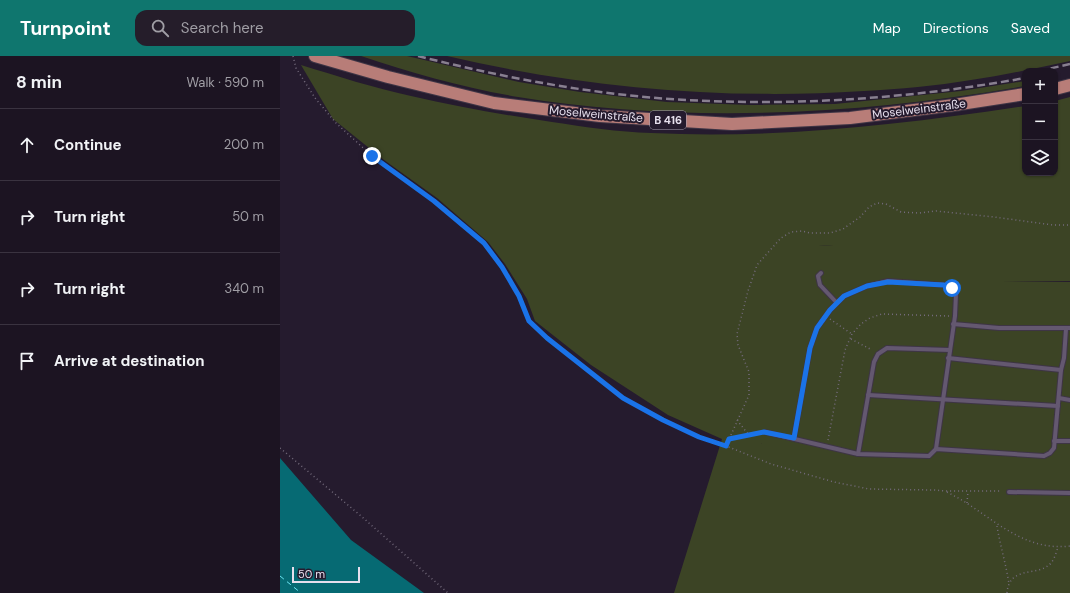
<!DOCTYPE html>
<meta charset="utf-8">
<style>
:root{--surface:#1c1422;--page:#251d2a;--text:#f1f3f6;--muted:#a09ea5;--line:#3a3340;--accent:#0f766e}
body{margin:0;font-family:"DM Sans",sans-serif;background:var(--page);color:var(--text)}
.controls{position:absolute;right:12px;top:12px;display:grid;overflow:hidden;border-radius:8px;box-shadow:0 1px 3px #0004}
.controls button{width:36px;height:36px;display:grid;place-items:center;padding:0;border:0;border-bottom:1px solid var(--line);background:var(--surface);color:var(--text);font:20px sans-serif}
.scale{position:absolute;left:12px;bottom:10px;width:68px;box-sizing:border-box;padding-left:4px;border:2px solid #e6dfed;border-top:0;font-size:11px;line-height:14px;white-space:nowrap;color:#e6dfed;-webkit-text-stroke:3px #251b2e;paint-order:stroke}
.stop{position:absolute;width:12px;height:12px;margin:-9px;border:3px solid #1a73e8;border-radius:50%;background:#fff}
.stop.end{background:#1a73e8;border-color:#fff;box-shadow:0 1px 4px #0008}
.list{margin:0;padding:0;list-style:none}
h2{display:flex;justify-content:space-between;align-items:center;height:52px;margin:0;padding:0 16px;font-size:17px}
h2 small{font-size:13px;font-weight:400;color:var(--muted)}
.list li{display:grid;grid-template-columns:26px 1fr auto;gap:12px;align-items:center;box-sizing:border-box;height:72px;padding:0 16px;border-top:1px solid var(--line)}
.list b{display:block;font-size:15px;white-space:nowrap}
.list em{font-size:13px;font-style:normal;color:var(--muted)}
.icon{flex:none;width:22px;height:22px;fill:none;stroke:currentColor;stroke-width:2;stroke-linecap:round;stroke-linejoin:round}
.map{position:relative;flex:none;width:790px;height:537px;overflow:hidden}
header{display:flex;align-items:center;gap:24px;box-sizing:border-box;height:56px;padding:0 20px;background:var(--accent);color:#fff}
header strong{font-size:19px}
nav{display:flex;gap:22px;margin-inline-start:auto;font-size:14px}
.search{width:280px;height:36px;background:var(--page);display:flex;align-items:center;gap:10px;box-sizing:border-box;padding:0 14px;border-radius:12px;color:var(--muted);font-size:15px}
main{display:flex}
aside{flex:1;background:var(--surface)}
.map>svg:first-child{display:block}
.green{fill:#3c4425;fill-rule:evenodd}
.water{fill:#066a73}
.lines{fill:none;stroke-linecap:round;stroke-linejoin:round}
.ferry{stroke:#6be5f3;stroke-width:1;stroke-dasharray:5 4;stroke-linecap:butt}
.lane-casing{stroke:#3e3545;stroke-width:6}
.primary-casing{stroke:#3e3545;stroke-width:14}
.path{stroke:#746b7c;stroke-width:1.5;stroke-dasharray:1 3;stroke-linecap:butt}
.lane{stroke:#645870;stroke-width:4}
.primary{stroke:#b87d78;stroke-width:12}
.rail{stroke:#887f90;stroke-width:2.5;stroke-dasharray:8 4;stroke-linecap:butt}
.route{stroke:#1a73e8;stroke-width:5}
.labels{text-anchor:middle;dominant-baseline:central;stroke-width:4;stroke-linejoin:round;paint-order:stroke}
.shield{fill:#251b2e;stroke:#aca4b4;stroke-width:1}
.shield-label{font-size:11px;font-weight:bold;fill:#e6dfed}
.street-label{font-size:12px;fill:#e6dfed;stroke:#251b2e}
</style>
<header>
<strong>Turnpoint</strong>
<div class="search"><svg class="icon" aria-label="search" viewBox="0 0 24 24"><circle cx="10" cy="10" r="6"/><path d="M15 15l6 6"/></svg>Search here</div>
<nav><a>Map</a><a>Directions</a><a>Saved</a></nav>
</header>
<main>
<aside>
<h2>8 min<small>Walk · 590 m</small></h2>
<ul class="list">
<li><svg class="icon" aria-label="ahead" viewBox="0 0 24 24"><path d="M12 20V5M6 11l6-6 6 6"/></svg><div><b>Continue</b></div><em>200 m</em></li>
<li><svg class="icon" aria-label="right" viewBox="0 0 24 24"><path d="M7 20v-9h11M14 6l5 5-5 5"/></svg><div><b>Turn right</b></div><em>50 m</em></li>
<li><svg class="icon" aria-label="right" viewBox="0 0 24 24"><path d="M7 20v-9h11M14 6l5 5-5 5"/></svg><div><b>Turn right</b></div><em>340 m</em></li>
<li><svg class="icon" aria-label="arrive" viewBox="0 0 24 24"><path d="M6 21V4h12l-3 4 3 4H6"/></svg><div><b>Arrive at destination</b></div></li>
</ul>
</aside>
<div class="map">
<svg width="790" height="537" viewBox="0 0 790 537">
<rect width="100%" height="100%" fill="#251b2e"/>
<g class="green">
<path d="M81 0H127L239 26 300 36 387 46 470 49 555 48 681 35 745 25V30C578 59 406 68 238 41 184 32 132 17 81 0Z"/>
<path d="M167 0H790V5C757 12 724 19 691 24 656 30 620 33 584 35 444 44 304 32 167 0Z"/>
<path d="M21 9C57 20 94 32 131 40 178 51 225 59 272 66 305 71 338 76 371 77 496 83 621 69 745 50V117H775V45L790 41V225H722L790 226V537H394L442 383 388 359 311 309 255 265 247 243 225 208 208 186 157 142 104 104 53 63ZM524 188 553 190 524 188 481 388Z"/>
</g>
<path class="water" d="M0 402 71 484 144 537H0Z"/>
<g class="lines">
<path class="ferry" d="M0 520 21 537"/>
<defs>
<g id="lane">
<path d="M541 217 538 220 540 229 557 247"/>
<path d="M673 268 719 272H790"/>
<path d="M668 302 781 314"/>
<path d="M588 339 778 350"/>
<path d="M779 342 790 344"/>
<path d="M485 376 578 398 649 400 656 393 764 400 770 397 774 392 781 314 784 302 786 273"/>
<path d="M514 382 530 292 537 272 550 254 564 240 587 230 608 225 665 229 672 232 676 238 675 260 656 393"/>
<path d="M774 385H790"/>
<path d="M578 398 594 306 598 298 607 292 670 294"/>
<path d="M729 436 790 437"/>
</g>
<g id="primary">
<path d="M35 0 108 21 214 47 320 60 452 68 570 62 674 49 745 38"/>
<path d="M775 33 790 29"/>
</g>
</defs>
<use href="#lane" class="lane-casing"/>
<use href="#primary" class="primary-casing"/>
<g class="path">
<path d="M13 0 16 12 35 42 56 67 92 100 154 145 203 187 222 211 239 240 249 265 267 282 343 342 383 364 419 381 446 390 491 408 554 426 589 433 654 434 666 435H722"/>
<path d="M550 263 572 278"/>
<path d="M571 283 592 294"/>
<path d="M457 364 468 378"/>
<path d="M449 383 478 377"/>
<path d="M548 384 565 294 572 278 581 268 590 262 602 258 669 260"/>
<path d="M446 390 469 339V316L458 289 457 278 468 235 477 209 501 182 511 176 522 175 530 177H550L563 173 580 161 589 151 597 147 606 148 621 156 639 157 656 155 714 161 773 169H790"/>
<path d="M0 392 81 460 168 537"/>
<path d="M667 436C674 440 681 443 688 448 720 469 749 495 790 490"/>
<path d="M687 447 688 435"/>
<path d="M717 470C720 489 726 508 729 528"/>
<path d="M727 537C729 510 756 520 769 509 774 505 776 497 778 491"/>
</g>
<use href="#lane" class="lane"/>
<use href="#primary" class="primary"/>
<g class="rail">
<path d="M138 0C221 21 305 37 390 43 508 51 628 43 745 22"/>
<path d="M759 15 790 8"/>
</g>
</g>
<g class="lines">
<path class="route" d="M92 100 154 145 204 187 222 211 239 240 249 265 267 282 343 342 383 364 419 381 446 390 449 383 484 376 514 382 530 292 537 272 550 254 564 240 587 230 608 226 664 229 672 232"/>
</g>
<g class="labels">
<rect class="shield" x="370" y="55" width="36" height="18" rx="3"/>
<g class="shield-label">
<text x="388" y="64">B 416</text>
</g>
<g class="street-label">
<text transform="translate(639 53) rotate(-7)">Moselweinstraße</text>
<text transform="translate(316 58) rotate(5)">Moselweinstraße</text>
</g>
</g>
</svg>
<div class="controls">
<button>+</button>
<button>−</button>
<button><svg class="icon" aria-label="layers" viewBox="0 0 24 24"><path d="M12 4l9 5-9 5-9-5zM3 14l9 5 9-5"/></svg></button>
</div>
<div class="scale">50 m</div>
<div class="stop" style="left:672px;top:232px"></div>
<div class="stop end" style="left:92px;top:100px"></div>
</div>
</main>
